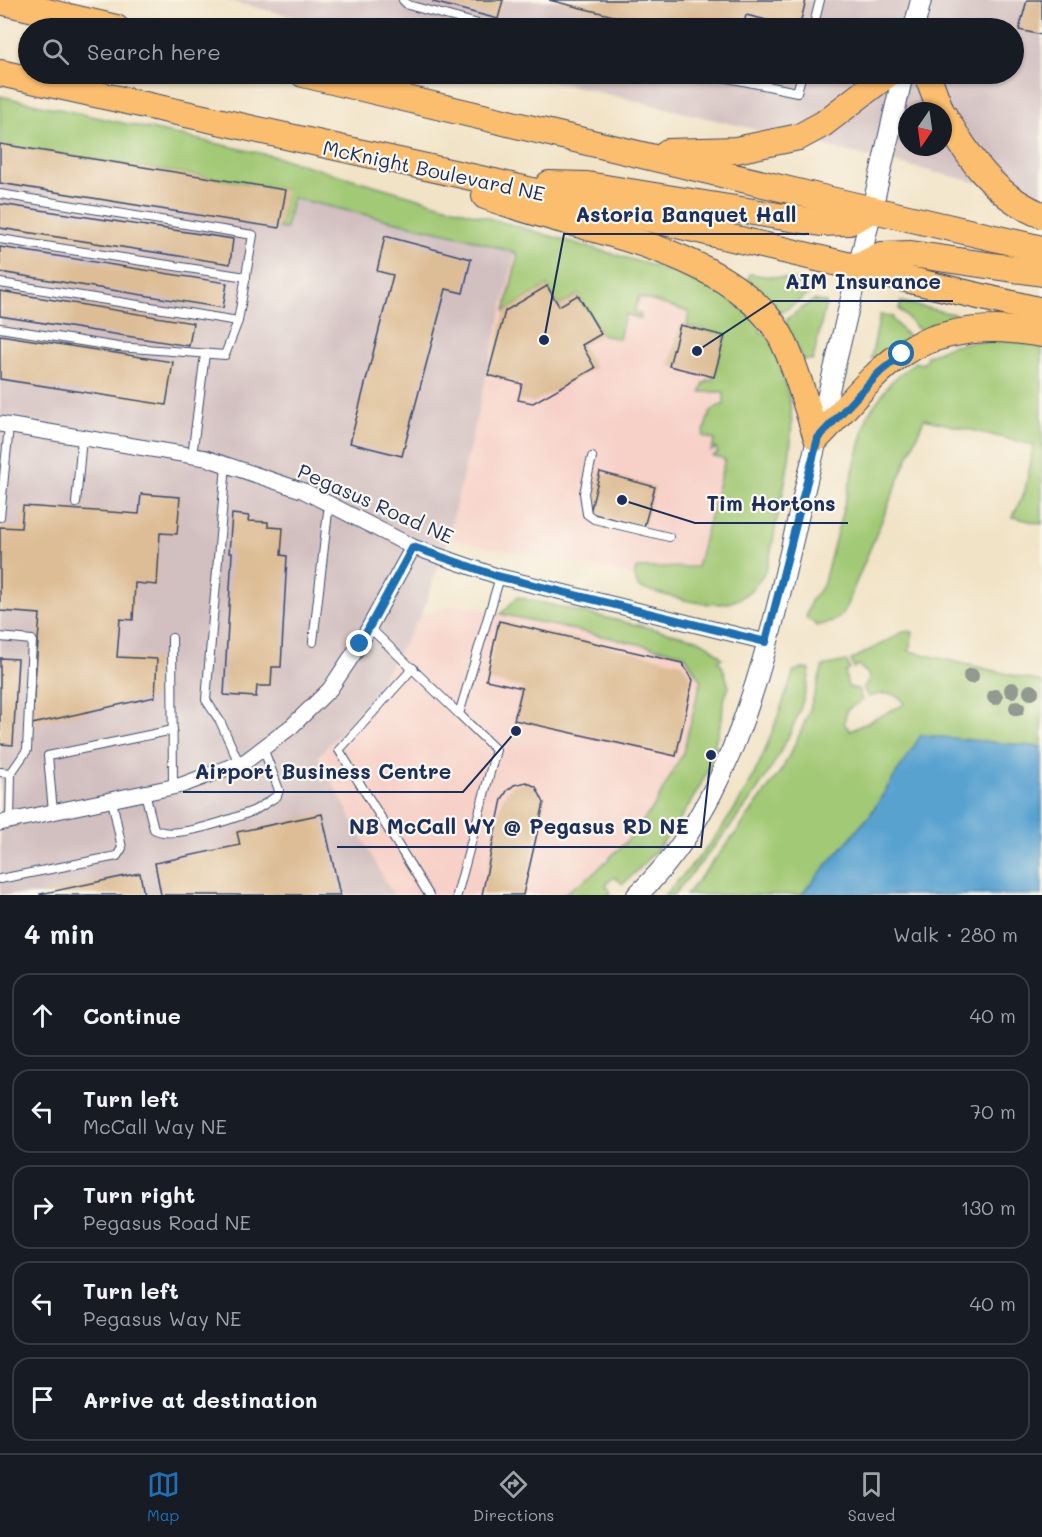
<!DOCTYPE html>
<meta charset="utf-8">
<style>
:root{--surface:#171b24;--page:#242831;--text:#f1f3f6;--muted:#9ea1a6;--line:#363941;--accent:#1f6fb2}
body{margin:0;font-family:Mali,sans-serif;background:var(--page);color:var(--text)}
.compass{position:absolute;left:898px;top:102px;width:54px;height:54px;border-radius:50%;background:var(--surface);box-shadow:0 2px 4px #0004;rotate:193deg}
.stop{position:absolute;width:18px;height:18px;margin:-14px;border:4px solid #1f6fb2;border-radius:50%;background:#fff}
.stop.end{background:#1f6fb2;border-color:#fff;box-shadow:0 2px 6px #0008}
.list{margin:0;padding:0;list-style:none}
h2{display:flex;justify-content:space-between;align-items:center;height:78px;margin:0;padding:0 24px;font-size:26px}
h2 small{font-size:20px;font-weight:400;color:var(--muted)}
.list li{display:grid;grid-template-columns:39px 1fr auto;gap:18px;align-items:center;box-sizing:border-box;height:84px;margin:0 12px 12px;padding:0 12px;border:2px solid var(--line);border-radius:18px}
.list b{display:block;font-size:22px;white-space:nowrap}
.list p{margin:0;font-size:20px;white-space:nowrap;color:var(--muted)}
.list em{font-size:20px;font-style:normal;color:var(--muted)}
.icon{flex:none;width:33px;height:33px;fill:none;stroke:currentColor;stroke-width:2;stroke-linecap:round;stroke-linejoin:round}
.map{position:relative;flex:none;width:1042px;height:895px;overflow:hidden}
.search{position:absolute;background:var(--surface);box-shadow:0 2px 4px #0004;left:18px;right:18px;top:18px;height:66px;display:flex;align-items:center;gap:15px;box-sizing:border-box;padding:0 21px;border-radius:33px;color:var(--muted);font-size:22px}
.sheet{height:558px;background:var(--surface)}
nav{display:flex;justify-content:space-around;align-items:center;box-sizing:border-box;height:84px;border-top:2px solid var(--line);background:var(--surface);font-size:16px;color:var(--muted)}
nav a{display:grid;justify-items:center;gap:3px}
nav .on{color:var(--accent)}
.map>svg:first-child{display:block}
.built{fill:#f7d1c8}
.industrial{fill:#d2bfc0;fill-rule:evenodd}
.green{fill:#a2c974;stroke:#5e7c69;stroke-width:1.5}
.water{fill:#59a2d0;stroke:#3a6897;stroke-width:1.5}
.building{fill:#ddbd95}
.lines{fill:none;stroke-linecap:round;stroke-linejoin:round}
.service-casing{stroke:#3b4a6e;stroke-width:10}
.minor-casing{stroke:#3b4a6e;stroke-width:17}
.tertiary-casing{stroke:#3b4a6e;stroke-width:22}
.primary-casing{stroke:#3b4a6e;stroke-width:28}
.service{stroke:#fff;stroke-width:8}
.minor{stroke:#fff;stroke-width:15}
.tertiary{stroke:#fff;stroke-width:20}
.primary{stroke:#fbbd6e;stroke-width:26}
.tree{fill:#929991}
.route{stroke:#1f6fb2;stroke-width:8}
.labels{text-anchor:middle;dominant-baseline:central;stroke-width:4.5;stroke-linejoin:round;paint-order:stroke}
.street-label{font-size:20px;fill:#1b2f5e;stroke:#fbf7ec}
.leader{fill:none;stroke:#1b2f5e;stroke-width:2}
.callout-dot{fill:#1b2f5e;stroke:#fbf7ec;stroke-width:2}
.callout-label{font-size:21px;text-anchor:middle;font-weight:bold;fill:#1b2f5e;stroke:#fbf7ec;stroke-width:4.5;stroke-linejoin:round;paint-order:stroke}
</style>
<div class="map">
<svg width="1042" height="895" viewBox="0 0 1042 895">
<rect width="100%" height="100%" fill="#fbf7ec"/>
<filter id="ink" filterUnits="userSpaceOnUse"><feTurbulence type="fractalNoise" baseFrequency=".0167" numOctaves="2"/><feDisplacementMap in="SourceGraphic" scale="12" xChannelSelector="R" yChannelSelector="G"/><feConvolveMatrix kernelMatrix="1 2 1 2 8 2 1 2 1" color-interpolation-filters="sRGB"/></filter>
<filter id="wash" filterUnits="userSpaceOnUse"><feTurbulence type="fractalNoise" baseFrequency=".008" numOctaves="4" result="noise"/><feDisplacementMap in="SourceGraphic" scale="24" xChannelSelector="R" yChannelSelector="G"/><feGaussianBlur stdDeviation="1.35" result="paint"/><feColorMatrix in="noise" values="0 0 0 0 0 0 0 0 0 0 0 0 0 0 0 0 0 1.4 0 .05"/><feComposite in="paint" operator="in"/></filter>
<g filter="url(#wash)">
<rect width="100%" height="100%" fill="#f1e3c6"/>
<g class="built">
<path d="M517 246 707 306 760 357 709 589 448 539Z"/>
<path d="M458 604 684 654 701 681 683 753 653 808 628 840 592 875 562 895H393L318 756 364 708 422 614Z"/>
</g>
<g class="industrial">
<path d="M225 0H1042V198L523 74H1014V28H341ZM907 111H943V147H907Z"/>
<path d="M0 134 207 166 517 246 448 539 422 614 364 708 318 756 393 895H0Z"/>
</g>
<g class="green">
<path d="M0 96 273 156 630 259C683 275 721 285 760 325V332L769 336C778 361 788 384 791 411 794 450 783 491 775 529 772 544 771 560 764 573 757 585 746 596 734 601 709 611 665 594 639 588L634 577 636 568 697 567 725 459 713 456 718 453 716 448 711 451 715 440 703 436C707 423 708 406 724 405V392H701L704 383H707V380L712 381 725 337 687 326 689 312 639 297 634 311 640 314 641 319 625 314 619 339 601 334 578 295 559 306 547 286 505 311 518 254 468 238 292 198 286 229 279 228 285 190 0 144Z"/>
<path d="M750 274 811 282 810 293 782 312H779L763 295 747 281Z"/>
<path d="M814 300 826 303 813 360H803L786 324 787 319Z"/>
<path d="M901 302 958 315V323L920 331 899 309Z"/>
<path d="M880 315 893 317 892 319 910 339 879 362 871 358Z"/>
<path d="M996 339 1042 345V524L1013 517 1025 490 1034 445 924 419 843 614 832 622 817 626 806 617 811 600 823 586 868 414 891 382 915 362 921 364 925 362 927 356 953 345Z"/>
<path d="M517 597 697 639 711 647 722 658 718 660 723 668 729 687 723 702 722 719 714 745 718 747C697 800 665 846 623 884L614 877 606 884 611 893 609 895H562L592 875 628 840 653 808 683 753 701 681 684 654 501 614Z"/>
<path d="M905 631 913 632 909 651 1042 682V747L921 735 870 815 801 895H686L739 829 782 769 798 738 809 712 823 666 847 661 850 669 845 673 848 687 858 689 862 700 847 710 844 723 850 731 905 704C897 690 882 693 868 697L863 688 869 680 868 674 858 665 854 668 851 660Z"/>
<path d="M803 668 810 670C799 750 725 836 673 895H664C697 862 726 827 748 786 768 750 780 709 794 671Z"/>
</g>
<path class="water" d="M921 735 1042 747V895H801L870 815Z"/>
<g id="blocks">
<g class="building">
<path d="M434 0H503L498 19 433 2Z"/>
<path d="M549 0H806L799 28 746 15 743 28 707 21 706 28H662Z"/>
<path d="M1027 0H1042V35L1019 30Z"/>
<path d="M0 144 286 190 279 228 0 183Z"/>
<path d="M0 204 233 239 230 264 0 228Z"/>
<path d="M385 236 471 259 463 293 446 289 402 456 350 443 393 275 377 271Z"/>
<path d="M0 247 227 283 223 308 0 272Z"/>
<path d="M547 286 559 306 578 295 601 334 582 345 595 368 533 403 518 400 522 384 488 375 505 311Z"/>
<path d="M0 291 193 323 189 346 0 316Z"/>
<path d="M680 325 725 336 714 377 669 366Z"/>
<path d="M0 335 173 362 166 405 0 379Z"/>
<path d="M600 472 655 487 644 527 590 513Z"/>
<path d="M141 494 180 497 177 534 160 533 157 585 135 583 133 620 120 619 117 657 157 659 155 697 32 724 40 614 0 611V527L21 528 23 506 139 514Z"/>
<path d="M232 514 249 516 248 521 268 522V527L283 528 281 555 287 556 281 667H272L271 686H257L256 697 224 695 232 553H229Z"/>
<path d="M499 621 682 663 693 680 676 756 514 720 522 688 486 680Z"/>
<path d="M0 658 18 659 13 745 0 744Z"/>
<path d="M526 782 536 787 544 803 523 895H482L502 799 507 791 514 785Z"/>
<path d="M322 814 340 895H161L155 863 240 845 237 832Z"/>
<path d="M140 873 144 895H40V894Z"/>
</g>
</g>
</g>
<g filter="url(#ink)">
<use href="#blocks" fill-opacity="0" stroke="#3b4a6e" stroke-width="1.5"/>
<g class="lines">
<defs>
<g id="service">
<path d="M403 0 408 5 493 28"/>
<path d="M813 28 820 0"/>
<path d="M708 74 797 92 802 74"/>
<path d="M0 194 253 235 238 321 225 355 118 347 0 328"/>
<path d="M0 239 246 277"/>
<path d="M0 283 238 321"/>
<path d="M192 456 205 354"/>
<path d="M592 457 584 493 587 514 594 519 669 537"/>
<path d="M226 465 206 700 220 721 239 763"/>
<path d="M76 503 82 438"/>
<path d="M0 517 9 426"/>
<path d="M369 627 459 714 500 577"/>
<path d="M0 637 32 640 27 750 11 773"/>
<path d="M172 638 173 787"/>
<path d="M313 642 329 503"/>
<path d="M413 668 339 750 429 895"/>
<path d="M0 772 11 773 10 821"/>
<path d="M145 793 154 829C173 841 232 819 253 811 261 807 269 801 277 796L279 790 263 748"/>
<path d="M53 812 48 756 173 730"/>
<path d="M0 879 117 856 122 848 112 800"/>
<path d="M457 895 496 750 459 714"/>
</g>
<g id="minor">
<path d="M0 424 206 458 304 491 413 547 497 576 766 642"/>
<path d="M0 823 182 785 246 761 292 726 330 689 360 644 413 547"/>
</g>
<g id="tertiary">
<path d="M914 28 921 0"/>
<path d="M637 895C746 795 775 609 809 472 842 339 873 206 903 74"/>
</g>
<g id="primary">
<path d="M0 1 116 28"/>
<path d="M0 73 494 182 1042 311"/>
<path d="M303 74 839 202 1042 249"/>
<path d="M927 74 941 111"/>
<path d="M943 114C968 156 994 197 1042 215"/>
<path d="M668 152 736 150 799 137 823 124 888 74"/>
<path d="M549 184 587 185 821 223 849 222 872 210"/>
<path d="M485 196C574 230 713 244 773 324 792 349 806 407 817 438 844 411 871 374 903 353 928 336 966 329 996 329 1011 329 1027 332 1042 334"/>
<path d="M858 267 881 255 911 254 1042 273"/>
</g>
</defs>
<use href="#service" class="service-casing"/>
<use href="#minor" class="minor-casing"/>
<use href="#tertiary" class="tertiary-casing"/>
<use href="#primary" class="primary-casing"/>
<use href="#service" class="service"/>
<use href="#minor" class="minor"/>
<use href="#tertiary" class="tertiary"/>
<use href="#primary" class="primary"/>
</g>
<g class="tree">
<circle cx="971" cy="676" r="8"/>
<circle cx="1012" cy="690" r="8"/>
<circle cx="1031" cy="692" r="8"/>
<circle cx="995" cy="697" r="8"/>
<circle cx="1017" cy="708" r="8"/>
</g>
</g>
<g class="lines" filter="url(#ink)">
<path class="route" d="M360 644 413 547 497 576 766 642 818 438 880 372 902 354"/>
</g>
<g class="labels">
<g class="street-label">
<text transform="translate(434 170) rotate(12)">McKnight Boulevard NE</text>
<text transform="translate(376 503) rotate(24)">Pegasus Road NE</text>
</g>
</g>
<path class="leader" d="M544 340L564 234H809M697 351L773 301H953M622 500L695 523H848M516 731L463 792H183M711 755L701 847H337"/>
<g class="callout-dot">
<circle cx="544" cy="340" r="6"/>
<circle cx="697" cy="351" r="6"/>
<circle cx="622" cy="500" r="6"/>
<circle cx="516" cy="731" r="6"/>
<circle cx="711" cy="755" r="6"/>
</g>
<g class="callout-label">
<text x="686" y="222">Astoria Banquet Hall</text>
<text x="863" y="289">AIM Insurance</text>
<text x="771" y="511">Tim Hortons</text>
<text x="323" y="779">Airport Business Centre</text>
<text x="519" y="834">NB McCall WY @ Pegasus RD NE</text>
</g>
</svg>
<svg class="compass" viewBox="-18 -18 36 36"><path d="M0-13l5 13h-10z" fill="#e53935"/><path d="M0 13l5-13h-10z" fill="#9ea1a6"/></svg>
<div class="stop" style="left:902px;top:354px"></div>
<div class="stop end" style="left:360px;top:644px"></div>
<div class="search"><svg class="icon" aria-label="search" viewBox="0 0 24 24"><circle cx="10" cy="10" r="6"/><path d="M15 15l6 6"/></svg>Search here</div>
</div>
<section class="sheet">
<h2>4 min<small>Walk · 280 m</small></h2>
<ul class="list">
<li><svg class="icon" aria-label="ahead" viewBox="0 0 24 24"><path d="M12 20V5M6 11l6-6 6 6"/></svg><div><b>Continue</b></div><em>40 m</em></li>
<li><svg class="icon" aria-label="left" viewBox="0 0 24 24"><path d="M17 20v-9H6M10 6l-5 5 5 5"/></svg><div><b>Turn left</b><p>McCall Way NE</p></div><em>70 m</em></li>
<li><svg class="icon" aria-label="right" viewBox="0 0 24 24"><path d="M7 20v-9h11M14 6l5 5-5 5"/></svg><div><b>Turn right</b><p>Pegasus Road NE</p></div><em>130 m</em></li>
<li><svg class="icon" aria-label="left" viewBox="0 0 24 24"><path d="M17 20v-9H6M10 6l-5 5 5 5"/></svg><div><b>Turn left</b><p>Pegasus Way NE</p></div><em>40 m</em></li>
<li><svg class="icon" aria-label="arrive" viewBox="0 0 24 24"><path d="M6 21V4h12l-3 4 3 4H6"/></svg><div><b>Arrive at destination</b></div></li>
</ul>
</section>
<nav>
<a class="on"><svg class="icon" aria-label="map" viewBox="0 0 24 24"><path d="M3 6l6-2 6 2 6-2v14l-6 2-6-2-6 2zM9 4v14M15 6v14"/></svg>Map</a>
<a><svg class="icon" aria-label="directions" viewBox="0 0 24 24"><path d="M12 3l9 9-9 9-9-9zM9 14v-3h6M13 9l2 2-2 2"/></svg>Directions</a>
<a><svg class="icon" aria-label="saved" viewBox="0 0 24 24"><path d="M7 4h10v16l-5-4-5 4z"/></svg>Saved</a>
</nav>
